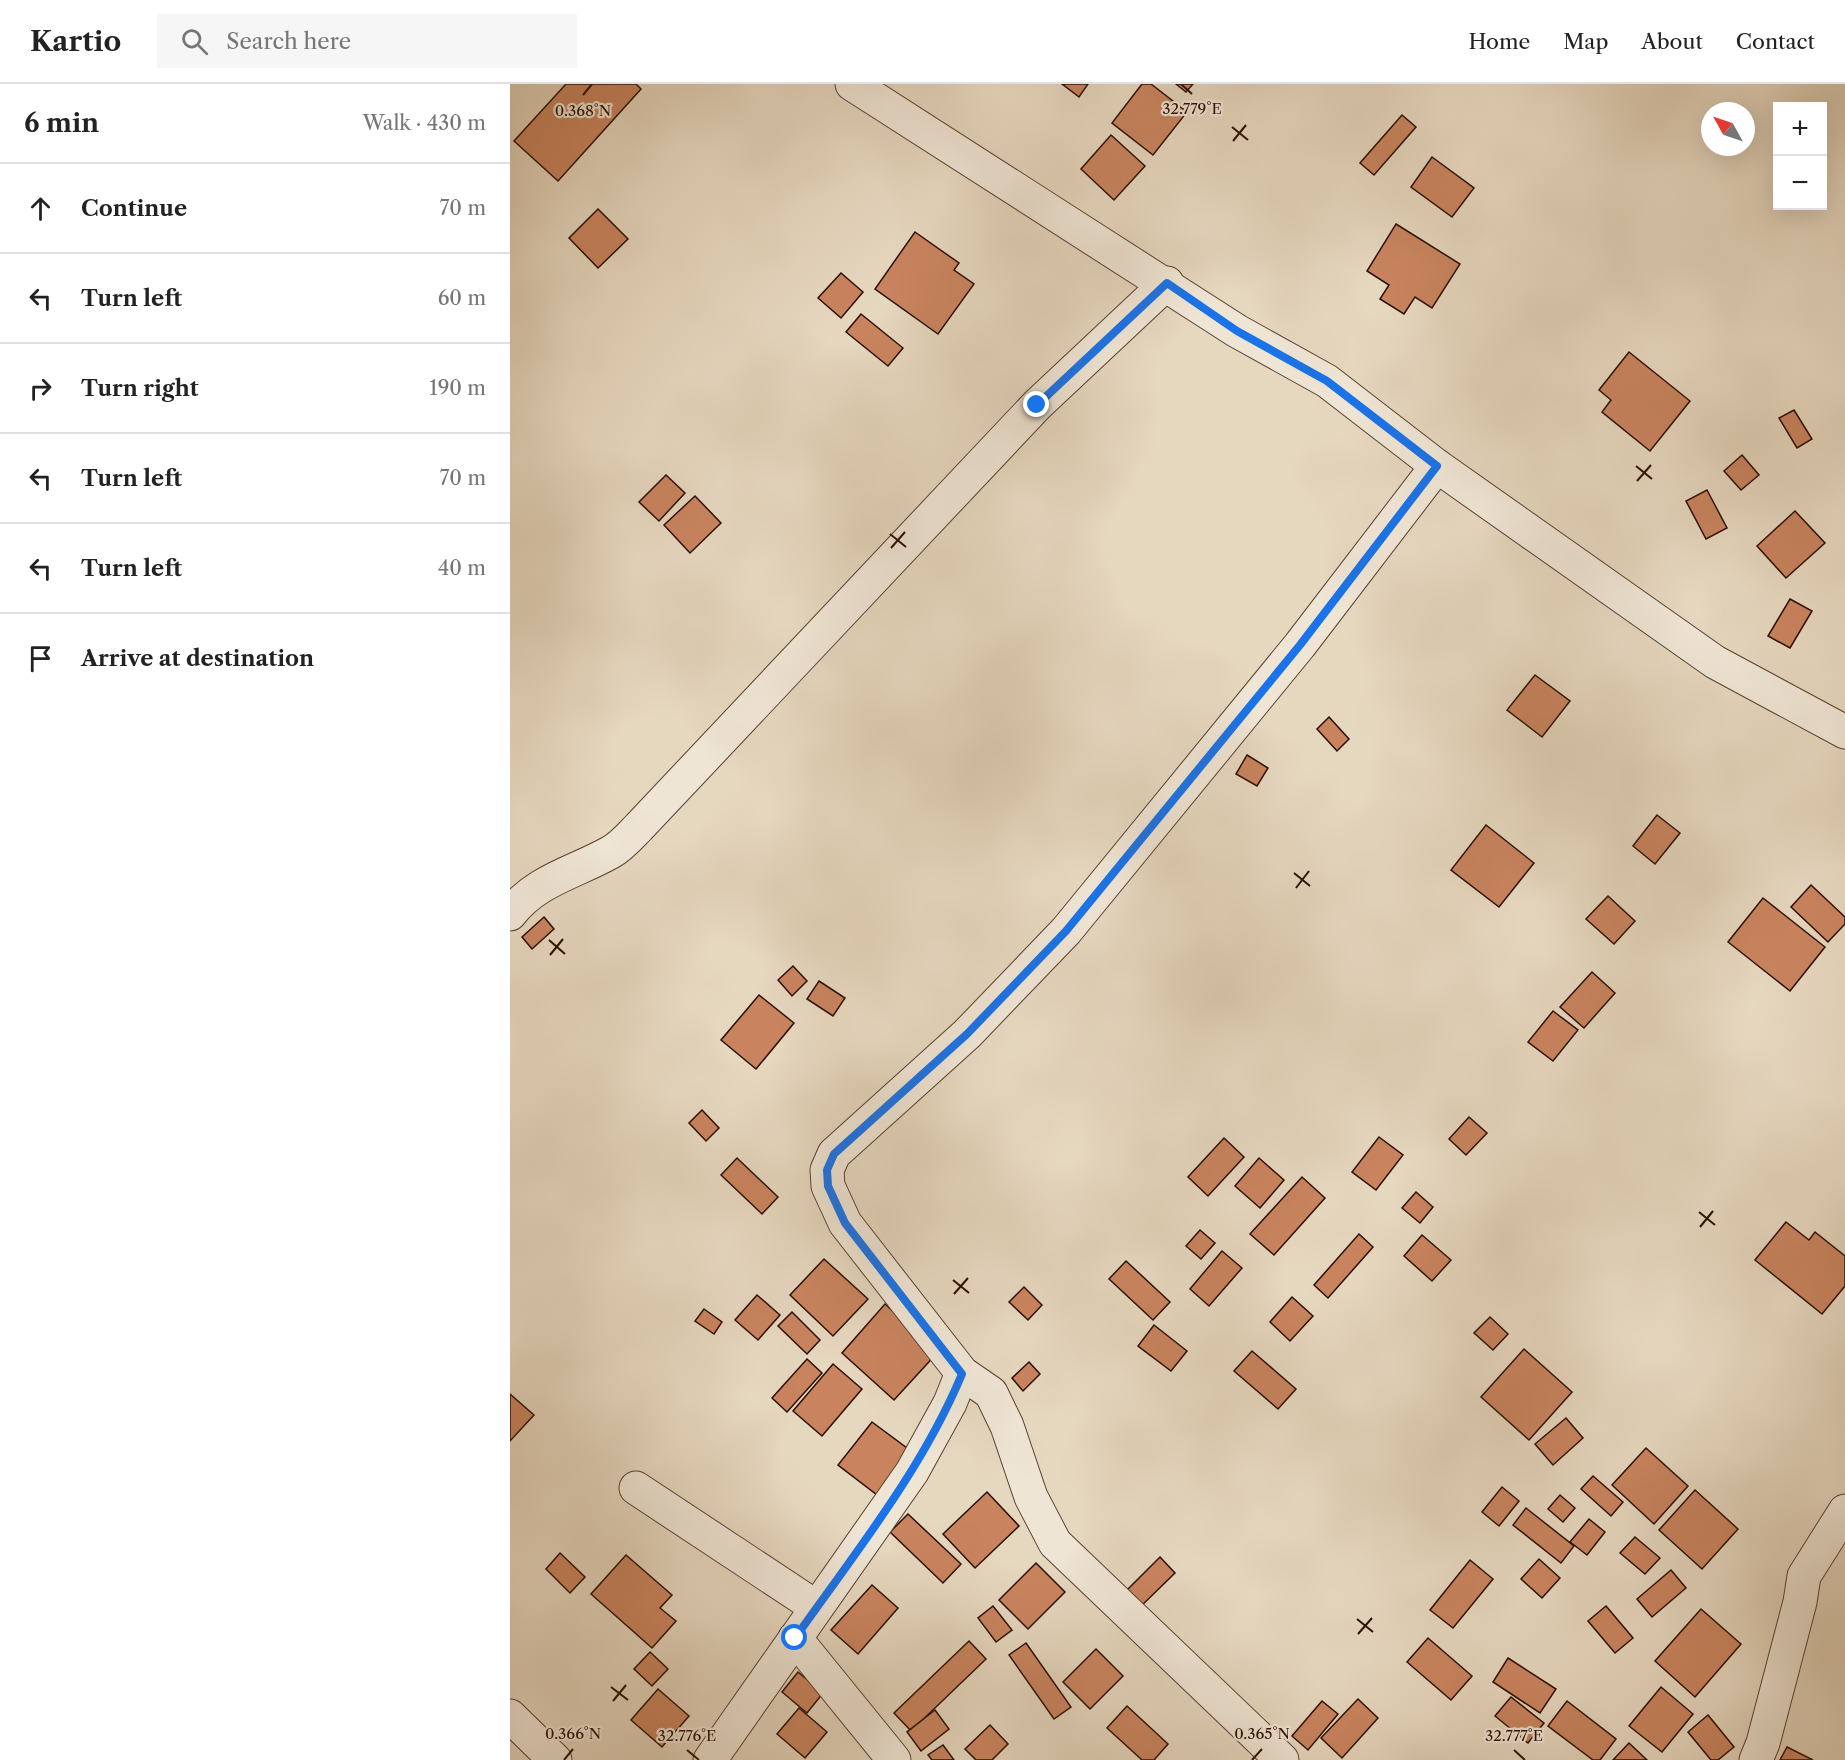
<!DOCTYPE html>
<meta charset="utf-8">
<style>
:root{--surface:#fff;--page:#f6f6f6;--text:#222;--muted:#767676;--line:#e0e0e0}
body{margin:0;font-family:"Libre Caslon Text",serif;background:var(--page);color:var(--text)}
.controls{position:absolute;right:18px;top:18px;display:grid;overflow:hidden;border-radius:0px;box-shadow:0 6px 24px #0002}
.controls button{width:54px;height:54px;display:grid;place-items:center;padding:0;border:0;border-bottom:2px solid var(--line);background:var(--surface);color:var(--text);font:30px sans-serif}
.compass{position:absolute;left:1191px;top:18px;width:54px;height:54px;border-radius:50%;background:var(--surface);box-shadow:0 6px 24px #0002;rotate:310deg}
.stop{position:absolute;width:18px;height:18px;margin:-14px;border:4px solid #1a73e8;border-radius:50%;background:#fff}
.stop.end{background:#1a73e8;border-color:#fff;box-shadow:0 2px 6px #0008}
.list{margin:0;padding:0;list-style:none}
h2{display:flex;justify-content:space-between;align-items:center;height:78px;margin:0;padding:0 24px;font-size:26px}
h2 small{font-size:20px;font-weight:400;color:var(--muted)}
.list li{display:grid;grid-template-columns:39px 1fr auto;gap:18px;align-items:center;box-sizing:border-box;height:90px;padding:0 24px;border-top:2px solid var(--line)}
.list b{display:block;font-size:22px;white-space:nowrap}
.list em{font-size:20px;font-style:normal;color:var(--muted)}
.icon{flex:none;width:33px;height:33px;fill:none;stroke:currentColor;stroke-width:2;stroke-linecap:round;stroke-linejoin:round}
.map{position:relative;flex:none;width:1335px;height:1676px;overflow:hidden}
header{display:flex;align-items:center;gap:36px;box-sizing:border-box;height:84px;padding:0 30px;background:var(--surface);border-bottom:2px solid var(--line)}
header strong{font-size:28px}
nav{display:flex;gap:33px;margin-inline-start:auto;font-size:21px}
.search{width:420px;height:54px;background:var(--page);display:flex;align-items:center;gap:15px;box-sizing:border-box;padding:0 21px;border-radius:0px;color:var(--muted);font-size:22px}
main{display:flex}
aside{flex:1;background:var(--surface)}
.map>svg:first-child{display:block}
.building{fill:#c9845f;stroke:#2a0e03;stroke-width:1.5}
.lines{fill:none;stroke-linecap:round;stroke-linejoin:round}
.minor-casing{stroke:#594032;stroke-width:35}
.minor{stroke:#efe5d5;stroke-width:33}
.route{stroke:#1a73e8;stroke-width:8}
.ticks{fill:none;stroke:#2a0e03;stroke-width:2}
.ticks-label{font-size:15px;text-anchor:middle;fill:#2a0e03;stroke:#efe5d5;stroke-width:4.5;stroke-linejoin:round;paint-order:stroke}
</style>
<header>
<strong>Kartio</strong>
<div class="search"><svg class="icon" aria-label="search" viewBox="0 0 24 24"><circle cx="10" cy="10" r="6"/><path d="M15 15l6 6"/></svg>Search here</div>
<nav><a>Home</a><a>Map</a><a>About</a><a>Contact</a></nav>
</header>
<main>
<aside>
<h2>6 min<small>Walk · 430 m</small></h2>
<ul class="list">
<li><svg class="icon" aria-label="ahead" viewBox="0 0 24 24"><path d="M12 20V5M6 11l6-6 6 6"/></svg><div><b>Continue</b></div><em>70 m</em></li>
<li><svg class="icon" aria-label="left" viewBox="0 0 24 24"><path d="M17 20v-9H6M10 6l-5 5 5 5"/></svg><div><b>Turn left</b></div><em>60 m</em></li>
<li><svg class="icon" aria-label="right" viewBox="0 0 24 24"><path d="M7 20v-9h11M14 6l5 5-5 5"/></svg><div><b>Turn right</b></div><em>190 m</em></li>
<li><svg class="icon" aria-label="left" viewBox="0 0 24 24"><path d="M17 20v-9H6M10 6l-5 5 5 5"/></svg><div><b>Turn left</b></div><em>70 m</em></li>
<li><svg class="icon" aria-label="left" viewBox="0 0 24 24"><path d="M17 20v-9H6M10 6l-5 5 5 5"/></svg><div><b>Turn left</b></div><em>40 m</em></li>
<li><svg class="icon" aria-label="arrive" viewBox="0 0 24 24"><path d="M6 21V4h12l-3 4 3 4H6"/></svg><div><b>Arrive at destination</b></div></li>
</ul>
</aside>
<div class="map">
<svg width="1335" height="1676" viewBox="0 0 1335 1676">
<rect width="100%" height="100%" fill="#e6d7bf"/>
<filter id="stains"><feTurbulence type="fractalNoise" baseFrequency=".00333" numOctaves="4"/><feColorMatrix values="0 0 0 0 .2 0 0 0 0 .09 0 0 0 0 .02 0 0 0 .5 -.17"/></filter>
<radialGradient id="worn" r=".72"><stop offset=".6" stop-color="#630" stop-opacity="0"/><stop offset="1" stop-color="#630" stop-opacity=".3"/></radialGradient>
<g class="building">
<path d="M56 0H126L131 5 48 97 4 57Z"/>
<path d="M552 0H578L569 13Z"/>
<path d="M632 0H641L677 28 643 71 602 39Z"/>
<path d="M666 0H683L676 8Z"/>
<path d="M892 31 906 43 864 91 850 79Z"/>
<path d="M601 51 635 82 604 116 571 85Z"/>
<path d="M922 73 964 104 942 133 901 103Z"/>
<path d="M88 125 118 155 88 184 59 154Z"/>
<path d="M886 140 950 180 922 224 905 213 894 230 870 215 879 201 857 187Z"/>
<path d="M405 148 449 179 444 186 464 200 428 250 365 205Z"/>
<path d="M331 189 353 208 331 234 308 214Z"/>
<path d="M351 230 393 264 378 282 336 248Z"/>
<path d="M1119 268 1180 317 1140 367 1092 328 1101 316 1089 306Z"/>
<path d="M1284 326 1302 355 1287 364 1269 334Z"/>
<path d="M1232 371 1249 391 1231 406 1214 387Z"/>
<path d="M156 391 175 409 149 437 129 418Z"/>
<path d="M1197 406 1217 444 1196 455 1176 417Z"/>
<path d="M185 412 211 439 180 469 154 441Z"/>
<path d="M1285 427 1315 459 1276 494 1247 462Z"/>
<path d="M1280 515 1302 527 1280 564 1258 552Z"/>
<path d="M1025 591 1060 617 1032 653 997 626Z"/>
<path d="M819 633 839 655 827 667 807 645Z"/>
<path d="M737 671 758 684 747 702 726 690Z"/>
<path d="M1147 731 1170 749 1145 780 1123 762Z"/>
<path d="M976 741 1024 779 989 823 941 786Z"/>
<path d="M1301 801 1335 833V840L1318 858 1281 823Z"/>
<path d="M1098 812 1125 837 1104 860 1076 835Z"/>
<path d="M1253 814 1315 863 1280 907 1218 858Z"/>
<path d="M34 833 44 845 22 865 12 853Z"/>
<path d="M283 882 297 897 282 912 268 896Z"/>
<path d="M1082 888 1105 909 1074 944 1050 923Z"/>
<path d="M309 897 335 914 323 932 297 915Z"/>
<path d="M249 911 284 939 246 985 211 956Z"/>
<path d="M1043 927 1068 946 1043 977 1018 958Z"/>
<path d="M192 1026 209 1044 196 1057 179 1039Z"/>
<path d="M959 1033 977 1049 956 1071 939 1055Z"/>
<path d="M869 1053 893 1071 866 1106 842 1088Z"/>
<path d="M714 1054 734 1073 698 1112 678 1093Z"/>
<path d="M227 1074 268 1113 252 1130 211 1091Z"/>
<path d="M749 1074 774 1096 750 1124 725 1102Z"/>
<path d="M792 1093 815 1114 764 1171 740 1150Z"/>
<path d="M906 1108 923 1123 910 1139 892 1124Z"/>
<path d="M1276 1138 1299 1156 1305 1148 1335 1172V1202L1312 1230 1245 1176Z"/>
<path d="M690 1146 705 1159 691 1175 676 1162Z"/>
<path d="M849 1150 863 1163 818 1214 804 1201Z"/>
<path d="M912 1151 941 1176 922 1197 894 1172Z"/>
<path d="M712 1167 732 1184 699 1222 680 1205Z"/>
<path d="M314 1175 358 1215 323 1252 280 1211Z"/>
<path d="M616 1177 660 1218 643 1236 599 1195Z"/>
<path d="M514 1203 532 1221 518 1236 499 1218Z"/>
<path d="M247 1211 270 1231 248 1256 225 1236Z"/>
<path d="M782 1213 803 1232 780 1257 760 1238Z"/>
<path d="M375 1220 428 1268 384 1316 332 1269Z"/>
<path d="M194 1225 212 1238 204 1250 185 1237Z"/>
<path d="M282 1228 310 1256 297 1270 268 1242Z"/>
<path d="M980 1233 998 1250 983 1266 964 1249Z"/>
<path d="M644 1241 677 1267 661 1287 628 1262Z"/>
<path d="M1014 1265 1062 1308 1019 1356 971 1313Z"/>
<path d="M742 1267 786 1305 768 1325 724 1287Z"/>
<path d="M297 1275 312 1289 277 1328 262 1314Z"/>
<path d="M519 1278 530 1290 513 1307 502 1294Z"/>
<path d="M323 1280 352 1305 312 1352 283 1327Z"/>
<path d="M0 1310 24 1331 0 1357Z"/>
<path d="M1056 1334 1073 1354 1043 1381 1025 1360Z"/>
<path d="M362 1338 405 1370 371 1414 328 1381Z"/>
<path d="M1136 1364 1178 1402 1144 1440 1102 1401Z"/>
<path d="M1083 1392 1113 1418 1101 1432 1071 1405Z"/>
<path d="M992 1403 1009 1417 989 1442 972 1428Z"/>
<path d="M1185 1406 1228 1445 1192 1485 1149 1446Z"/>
<path d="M477 1408 509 1442 465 1484 433 1450Z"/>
<path d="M1050 1411 1065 1424 1053 1438 1038 1425Z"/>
<path d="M1016 1424 1064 1462 1051 1479 1003 1441Z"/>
<path d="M398 1430 451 1480 433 1499 380 1448Z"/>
<path d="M1079 1435 1095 1448 1077 1471 1060 1458Z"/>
<path d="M1125 1453 1150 1474 1135 1490 1110 1469Z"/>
<path d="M50 1469 75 1493 60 1509 36 1485Z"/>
<path d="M116 1471 162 1511 150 1524 166 1537 142 1564 81 1510Z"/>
<path d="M650 1473 665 1489 624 1529 609 1514Z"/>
<path d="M1029 1475 1050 1494 1032 1514 1011 1495Z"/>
<path d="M960 1476 983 1495 943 1544 920 1526Z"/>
<path d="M526 1479 555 1508 518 1545 489 1516Z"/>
<path d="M1161 1486 1176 1504 1142 1533 1127 1515Z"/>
<path d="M362 1501 388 1524 348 1570 321 1546Z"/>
<path d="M483 1522 502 1546 486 1558 468 1534Z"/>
<path d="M1096 1522 1123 1554 1105 1569 1078 1537Z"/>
<path d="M1191 1525 1231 1560 1185 1613 1145 1577Z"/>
<path d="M918 1554 962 1592 941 1616 897 1578Z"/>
<path d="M459 1557 476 1575 401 1647 384 1629Z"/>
<path d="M516 1559 561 1623 544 1635 499 1571Z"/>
<path d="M586 1565 613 1592 580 1625 553 1598Z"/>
<path d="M140 1568 158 1585 142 1602 124 1585Z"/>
<path d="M998 1574 1046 1605 1030 1629 983 1598Z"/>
<path d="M288 1588 313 1609 297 1629 272 1608Z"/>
<path d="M1151 1603 1183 1630 1152 1668 1119 1642Z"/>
<path d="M148 1605 179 1632 152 1663 121 1636Z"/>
<path d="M1001 1613 1034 1639 1018 1659 985 1632Z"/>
<path d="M848 1615 868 1634 832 1674 811 1654Z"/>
<path d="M812 1617 828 1630 798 1666 782 1652Z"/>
<path d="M1057 1617 1106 1655 1090 1676H1083L1038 1642Z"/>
<path d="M617 1622 658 1660 644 1676H632L597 1644Z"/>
<path d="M289 1624 317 1648 295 1674 267 1650Z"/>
<path d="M425 1626 439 1645 411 1667 397 1648Z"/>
<path d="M1198 1631 1224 1663 1208 1676H1201L1178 1648Z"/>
<path d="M480 1641 498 1660 482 1676H466L455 1665Z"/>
<path d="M1119 1659 1137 1676H1103Z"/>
<path d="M433 1661 444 1676H422L418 1671Z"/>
<path d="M1277 1663 1303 1676H1270Z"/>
</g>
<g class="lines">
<defs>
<g id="minor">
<path d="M342 0 727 247 817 297 927 382 1205 578 1335 648"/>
<path d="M0 830C26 796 66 788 101 768 112 762 121 751 129 743L527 321 657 199"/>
<path d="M126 1404 306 1523"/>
<path d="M285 1554 384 1676"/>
<path d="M0 1632 45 1676"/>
<path d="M200 1676 402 1388 440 1319 452 1289"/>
<path d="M772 1676 545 1459 521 1413 497 1342 481 1309 452 1289 335 1139 318 1102 317 1086 324 1070 457 950 556 847 790 561 927 382"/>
<path d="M1246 1676 1253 1659 1290 1518 1294 1492 1335 1427"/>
</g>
</defs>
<use href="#minor" class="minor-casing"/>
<use href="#minor" class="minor"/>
</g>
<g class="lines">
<path class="route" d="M285 1554C345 1469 412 1386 452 1290L335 1139 318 1102 317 1086 324 1070 457 950 556 847 790 561 927 382 817 297 727 247 657 199 527 321"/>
</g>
<path class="ticks" d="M671 0 682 10M73 11 82 0M722 43 738 56M723 57 736 41M1126 382 1142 395M1127 397 1141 381M380 450 396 463M381 464 395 448M784 789 800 802M786 804 799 787M39 856 55 870M40 871 53 855M1189 1128 1205 1141M1190 1143 1203 1127M443 1196 459 1209M444 1210 458 1194M847 1535 863 1548M848 1550 862 1534M101 1603 118 1616M103 1617 116 1601M177 1666 189 1676M1004 1666 1015 1676M54 1676 63 1665M742 1676 752 1665"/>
<g class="ticks-label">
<text x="682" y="30">32.779°E</text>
<text x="73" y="32">0.368°N</text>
<text x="63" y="1655">0.366°N</text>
<text x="752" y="1655">0.365°N</text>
<text x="177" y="1657">32.776°E</text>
<text x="1004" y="1657">32.777°E</text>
</g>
<rect width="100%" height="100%" filter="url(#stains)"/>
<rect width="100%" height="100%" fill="url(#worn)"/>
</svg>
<div class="controls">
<button>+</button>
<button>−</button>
</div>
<svg class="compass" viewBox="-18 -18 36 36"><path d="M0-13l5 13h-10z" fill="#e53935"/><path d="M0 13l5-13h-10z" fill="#767676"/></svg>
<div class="stop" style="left:285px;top:1554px"></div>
<div class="stop end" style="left:527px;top:321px"></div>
</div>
</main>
